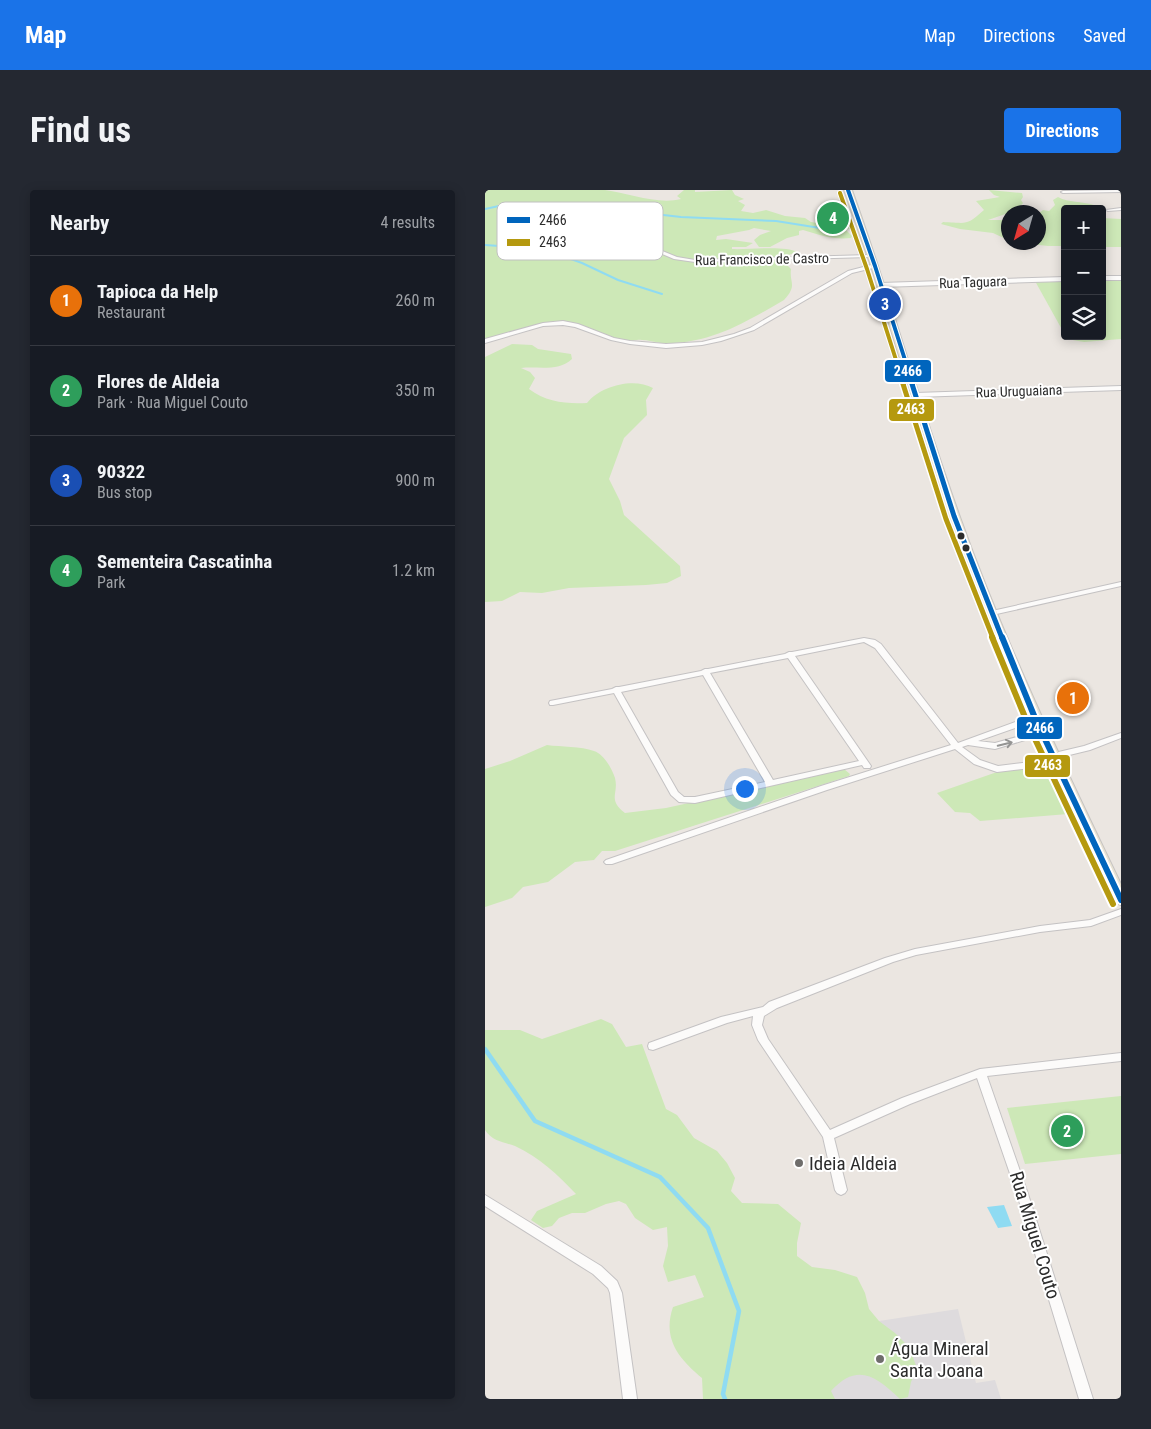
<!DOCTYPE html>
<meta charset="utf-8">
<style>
:root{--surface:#171b24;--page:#242831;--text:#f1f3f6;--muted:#9ea1a6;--line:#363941;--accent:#1a73e8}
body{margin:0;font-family:"Roboto Condensed",sans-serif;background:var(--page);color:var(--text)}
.controls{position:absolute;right:15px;top:15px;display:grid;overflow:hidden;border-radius:5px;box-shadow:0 2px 12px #0003}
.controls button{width:45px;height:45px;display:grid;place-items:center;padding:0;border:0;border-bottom:1px solid var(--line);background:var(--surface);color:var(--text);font:25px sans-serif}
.compass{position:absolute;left:516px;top:15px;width:45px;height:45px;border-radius:50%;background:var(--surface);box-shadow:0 2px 12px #0003;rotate:217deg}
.you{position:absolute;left:259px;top:598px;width:18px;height:18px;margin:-12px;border:4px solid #fff;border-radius:50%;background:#1a73e8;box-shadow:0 0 0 8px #1a73e833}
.badge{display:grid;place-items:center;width:32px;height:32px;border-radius:50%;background:var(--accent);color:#fff;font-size:16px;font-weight:700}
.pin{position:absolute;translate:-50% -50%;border:2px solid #fff;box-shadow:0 1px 5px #0006}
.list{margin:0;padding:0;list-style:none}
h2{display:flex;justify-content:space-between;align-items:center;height:65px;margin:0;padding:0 20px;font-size:21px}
h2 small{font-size:16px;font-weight:400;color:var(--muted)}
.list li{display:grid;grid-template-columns:32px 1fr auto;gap:15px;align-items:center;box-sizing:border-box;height:90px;padding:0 20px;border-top:1px solid var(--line)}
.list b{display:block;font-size:19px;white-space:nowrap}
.list p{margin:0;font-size:16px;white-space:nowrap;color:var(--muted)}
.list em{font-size:16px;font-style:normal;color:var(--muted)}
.icon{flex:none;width:28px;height:28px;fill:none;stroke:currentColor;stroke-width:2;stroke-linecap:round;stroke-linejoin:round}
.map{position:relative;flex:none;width:636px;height:1209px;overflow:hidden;border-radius:5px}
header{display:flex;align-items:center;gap:30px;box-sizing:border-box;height:70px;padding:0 25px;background:var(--accent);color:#fff}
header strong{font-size:24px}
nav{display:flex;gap:28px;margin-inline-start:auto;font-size:18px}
.intro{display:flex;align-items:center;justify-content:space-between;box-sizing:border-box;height:120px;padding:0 30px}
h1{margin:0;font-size:35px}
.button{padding:12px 22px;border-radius:5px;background:var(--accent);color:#fff;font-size:18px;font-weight:700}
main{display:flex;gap:30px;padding:0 30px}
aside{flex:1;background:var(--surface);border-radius:5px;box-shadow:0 2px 12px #0003}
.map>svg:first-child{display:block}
.industrial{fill:#dedbdd}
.green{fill:#cde8b7}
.water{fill:#8fdbf2}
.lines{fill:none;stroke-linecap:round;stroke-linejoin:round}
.stream-far1{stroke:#8fdbf2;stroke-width:2}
.stream{stroke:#8fdbf2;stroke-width:4.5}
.minor-casing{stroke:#c4c2c3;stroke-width:2}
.primary-casing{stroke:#c6c4c2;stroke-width:2}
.minor{fill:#fcfbfa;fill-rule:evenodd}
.primary{fill:#e9e3d3;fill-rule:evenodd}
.bus-1-far2-casing{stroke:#fff;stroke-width:6}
.bus-1-far1-casing{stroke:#fff;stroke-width:8}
.bus-1-casing{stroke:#fff;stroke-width:10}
.bus-2-far2-casing{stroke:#fff;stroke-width:6}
.bus-2-far1-casing{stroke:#fff;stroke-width:8}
.bus-2-casing{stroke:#fff;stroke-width:10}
.bus-1-far2{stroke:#0065bd;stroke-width:4}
.bus-1-far1{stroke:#0065bd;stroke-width:5}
.bus-1{stroke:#0065bd;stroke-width:6}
.bus-2-far2{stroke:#b5990f;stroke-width:4}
.bus-2-far1{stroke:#b5990f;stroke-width:5}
.bus-2{stroke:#b5990f;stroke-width:6}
.oneway{stroke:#949493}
.bus-dot{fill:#2c2c2c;stroke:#fff;stroke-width:2}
.poi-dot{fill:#6f6d6b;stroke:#fff;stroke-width:2}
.labels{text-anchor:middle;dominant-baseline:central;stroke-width:4;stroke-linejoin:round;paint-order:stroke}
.far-street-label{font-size:14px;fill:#2c2c2c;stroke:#fff}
.near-poi-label{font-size:19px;fill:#2c2c2c;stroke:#fff;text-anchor:start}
.near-street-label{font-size:19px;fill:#2c2c2c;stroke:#fff}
.key{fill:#fff;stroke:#c0c0c0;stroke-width:1}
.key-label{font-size:14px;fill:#2c2c2c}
.line-badge{stroke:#fff;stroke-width:2}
.badge-label{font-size:14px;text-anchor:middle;font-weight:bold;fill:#fff}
</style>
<header>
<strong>Map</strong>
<nav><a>Map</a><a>Directions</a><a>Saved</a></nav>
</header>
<div class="intro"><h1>Find us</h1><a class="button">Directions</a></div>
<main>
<aside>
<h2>Nearby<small>4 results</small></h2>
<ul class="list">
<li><span class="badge" style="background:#e8710a">1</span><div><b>Tapioca da Help</b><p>Restaurant</p></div><em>260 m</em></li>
<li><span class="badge" style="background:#2e9e5b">2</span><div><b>Flores de Aldeia</b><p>Park · Rua Miguel Couto</p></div><em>350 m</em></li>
<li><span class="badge" style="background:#1a4fb4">3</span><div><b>90322</b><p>Bus stop</p></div><em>900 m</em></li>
<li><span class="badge" style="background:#2e9e5b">4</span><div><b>Sementeira Cascatinha</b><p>Park</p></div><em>1.2 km</em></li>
</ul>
</aside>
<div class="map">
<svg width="636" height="1209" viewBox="0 0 636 1209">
<rect width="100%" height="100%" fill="#ebe6e1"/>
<path class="industrial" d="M473 1119 491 1193 510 1190 516 1209H314L394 1131Z"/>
<g class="green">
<path d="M0 0C38 0 82 0 120 0 144 3 172 15 196 9L192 6 199 0H210V2L247 0 250 5 259 9 253 11 260 15 256 21 268 23 281 20 300 26 320 28 326 32 332 33 331 20H361L369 40 353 37 361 40 367 46 366 48C349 50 334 45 318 40L314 41V45L302 48 285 57H274L269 50 275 45 286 41 269 38 264 40 232 46 231 50 241 49 268 53 261 57H247V59C263 60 300 55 312 62L295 68 306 79C304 93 313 95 299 110 259 133 224 155 176 153 169 152 163 150 157 150 150 149 145 152 138 150 117 146 99 132 77 131 58 130 44 139 26 145 18 147 9 148 0 150Z"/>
<path d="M504 0 537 3 538 7 536 10 538 13 532 20 503 30H523L522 26H523V50L508 43 475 39 456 34 458 32C483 33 481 36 499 20L491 11 515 7 509 5Z"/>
<path d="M573 7C584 13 596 11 609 15L607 19H580V56H563L537 53 554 52V30L558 28 554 23 558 20 564 21 570 15 568 10Z"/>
<path d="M617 28 636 29V57H617Z"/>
<path d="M617 89H636V149L599 152 582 149 581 146H617Z"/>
<path d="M580 90V145L550 91Z"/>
<path d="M27 154 47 155 53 159 86 164 87 169C74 182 53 176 36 178L45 182 50 188 44 199C61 212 81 214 102 213 115 196 149 187 168 198L161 210 162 225 139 248 124 289 135 311 139 325 195 376 196 386 182 393 161 395 84 398 57 403 35 402 17 411 0 412V167Z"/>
<path d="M62 555C76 557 96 556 109 561 119 564 127 579 130 588 134 604 122 609 140 623L181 618 359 579 365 584 364 586 130 661H117L109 670 90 672 63 692 38 697 27 708 0 717V579L25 571Z"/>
<path d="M565 576 583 624 495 631 485 623 470 622 452 603 512 582Z"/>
<path d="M116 829 127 834 141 857 157 854 181 919 192 925 209 948 232 961 242 973 250 988 246 1001 257 1013 293 1014 316 1033 312 1053V1066L327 1077 350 1080 372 1087 380 1103 384 1119 394 1131 410 1143 424 1157 432 1178 426 1192 423 1207 415 1209C391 1186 372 1172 346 1201L350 1209H218L217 1188C194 1169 177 1149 188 1117L219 1107 210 1085 183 1092 178 1076 183 1056 182 1037 168 1040 150 1028 141 1014 134 1011 121 1014 100 1023H87L74 1028 67 1036 58 1038 46 1030 52 1021 91 1004C73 985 54 967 30 956 18 952 7 951 0 940V840H35L57 849Z"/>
<path d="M636 906V964L540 974 522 918Z"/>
</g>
<path class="water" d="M519 1015 527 1036 513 1038 502 1017Z"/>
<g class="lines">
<g class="stream-far1">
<path d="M0 19 23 14 73 13 196 27 291 31 335 38"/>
<path d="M0 55 58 59 97 73 133 90 177 104"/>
</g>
<path class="stream" d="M0 859 50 931 175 987 223 1038 254 1121 238 1204 240 1209"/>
<defs>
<g id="minor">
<path d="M636 0V2L578 3 576 2 578 1Z"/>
<path d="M636 18V20L623 21 621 20Z"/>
<path d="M170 58 192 67 210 70 385 65 387 66 385 67 210 72 189 69 168 60V58Z"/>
<path d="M390 74 392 75V77L367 83 269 140 236 151 217 155 181 158 145 154 126 150 90 137 78 135 58 136 0 153V149L58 133 78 131 93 134 129 148 145 151 181 154 217 152 249 144 265 138 363 81Z"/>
<rect x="617" y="86" width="19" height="4"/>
<path d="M580 87V91L396 97 393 95 396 93Z"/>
<path d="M636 196V200L431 207 428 205 431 203Z"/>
<path d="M636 392V396L507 425 503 423 507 421Z"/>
<path d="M379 448 390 450 396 454 473 553 547 526H553L554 528 553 530 493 551 510 553 557 540 561 542 560 544 510 559 483 555 477 557 495 570 513 576 571 569 575 572 571 575 512 582 489 574 470 559 342 600 127 674H121L119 672 121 670 336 596 466 555 390 458 379 452 310 466 386 576 385 578H379L377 575 210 613 194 612 186 605 129 503 68 515H65L64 513 65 511 127 499 131 497H134L216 481 220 479H223L300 464 304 462H307ZM303 468 374 571 288 590 225 483ZM218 485 280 592 210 607H199L193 602 136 502Z"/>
<path d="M636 543V548L605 560 568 569 564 566 565 564 599 556Z"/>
<path d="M636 719V725L606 736 555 742 431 765 408 772 292 818 279 826 277 835 283 849 345 940 417 908 495 879 636 863V871L502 886 543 1004 608 1209H594L532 1004 492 888 425 914 349 948 362 1000 360 1003 356 1005 352 1003 350 1000 338 947 273 850 267 835 268 826 242 833 168 860 164 859 163 856 164 853 236 827 278 817 284 812 400 768 430 759 555 736 605 730Z"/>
<path d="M0 1005 116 1076 132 1091 137 1103 152 1209H138L125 1103 123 1098 108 1084 0 1016Z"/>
</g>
<path id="primary" d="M359 0H367C406 108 436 219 475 327 520 453 578 574 636 694V715L631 713 629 710 544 528 479 369 464 326 386 76Z"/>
</defs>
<use href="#minor" class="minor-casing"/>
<use href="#primary" class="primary-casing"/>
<use href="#minor" class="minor"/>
<use href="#primary" class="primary"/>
<defs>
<path id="bus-1-far2" d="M363 0 390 76 428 195"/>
<path id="bus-1-far1" d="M427 194 469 326 517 448"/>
<path id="bus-1" d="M517 447 550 528 636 710"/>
<path id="bus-2-far2" d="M355 3 382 79 419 195"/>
<path id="bus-2-far1" d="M418 194 461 329 508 448"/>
<path id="bus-2" d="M507 447 542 532 628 714"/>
</defs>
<use href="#bus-1-far2" class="bus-1-far2-casing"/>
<use href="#bus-1-far1" class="bus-1-far1-casing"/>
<use href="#bus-1" class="bus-1-casing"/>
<use href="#bus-2-far2" class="bus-2-far2-casing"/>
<use href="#bus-2-far1" class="bus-2-far1-casing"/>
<use href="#bus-2" class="bus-2-casing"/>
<use href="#bus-1-far2" class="bus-1-far2"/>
<use href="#bus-1-far1" class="bus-1-far1"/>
<use href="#bus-1" class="bus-1"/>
<use href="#bus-2-far2" class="bus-2-far2"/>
<use href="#bus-2-far1" class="bus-2-far1"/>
<use href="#bus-2" class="bus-2"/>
</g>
<defs><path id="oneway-shaft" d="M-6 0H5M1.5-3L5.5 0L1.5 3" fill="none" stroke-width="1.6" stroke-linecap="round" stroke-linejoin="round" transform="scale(1.25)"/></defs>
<use class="oneway" href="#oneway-shaft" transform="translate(520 554) rotate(-14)"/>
<g class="bus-dot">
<circle cx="476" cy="346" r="4.5"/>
<circle cx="481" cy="358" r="4.5"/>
</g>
<g class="poi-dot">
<circle cx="314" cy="973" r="5"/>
<circle cx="395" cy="1169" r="5"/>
</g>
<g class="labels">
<g class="far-street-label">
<text transform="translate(277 69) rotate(-1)">Rua Francisco de Castro</text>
<text transform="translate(488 92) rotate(-2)">Rua Taguara</text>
<text transform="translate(534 201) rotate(-2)">Rua Uruguaiana</text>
</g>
<g class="near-poi-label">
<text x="324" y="973">Ideia Aldeia</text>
<text x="405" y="1158">Água Mineral<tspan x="405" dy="22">Santa Joana</tspan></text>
</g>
<g class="near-street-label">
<text transform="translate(550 1045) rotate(73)">Rua Miguel Couto</text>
</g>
</g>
<rect x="12" y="12" width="166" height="58" rx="8" class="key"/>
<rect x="22" y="27" width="23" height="6" fill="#0065bd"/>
<rect x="22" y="49" width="23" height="7" fill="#b5990f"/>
<g class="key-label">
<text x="54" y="35">2466</text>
<text x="54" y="57">2463</text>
</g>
<g class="line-badge">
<rect x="399" y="169" width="48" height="24" rx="5" fill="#0065bd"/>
<rect x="403" y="208" width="47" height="24" rx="5" fill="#b5990f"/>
<rect x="531" y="526" width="47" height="24" rx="5" fill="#0065bd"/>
<rect x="539" y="564" width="47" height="24" rx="5" fill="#b5990f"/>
</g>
<g class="badge-label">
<text x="423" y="186">2466</text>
<text x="426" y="224">2463</text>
<text x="555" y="543">2466</text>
<text x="563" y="580">2463</text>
</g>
</svg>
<div class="controls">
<button>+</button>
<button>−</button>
<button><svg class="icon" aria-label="layers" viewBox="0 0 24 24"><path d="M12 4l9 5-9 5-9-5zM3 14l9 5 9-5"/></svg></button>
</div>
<svg class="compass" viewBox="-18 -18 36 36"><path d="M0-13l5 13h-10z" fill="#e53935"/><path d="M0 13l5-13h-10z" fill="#9ea1a6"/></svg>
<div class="you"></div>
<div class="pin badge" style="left:588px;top:508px;background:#e8710a">1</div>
<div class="pin badge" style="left:582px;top:941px;background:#2e9e5b">2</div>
<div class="pin badge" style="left:400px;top:114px;background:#1a4fb4">3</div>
<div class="pin badge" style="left:348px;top:28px;background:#2e9e5b">4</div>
</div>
</main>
